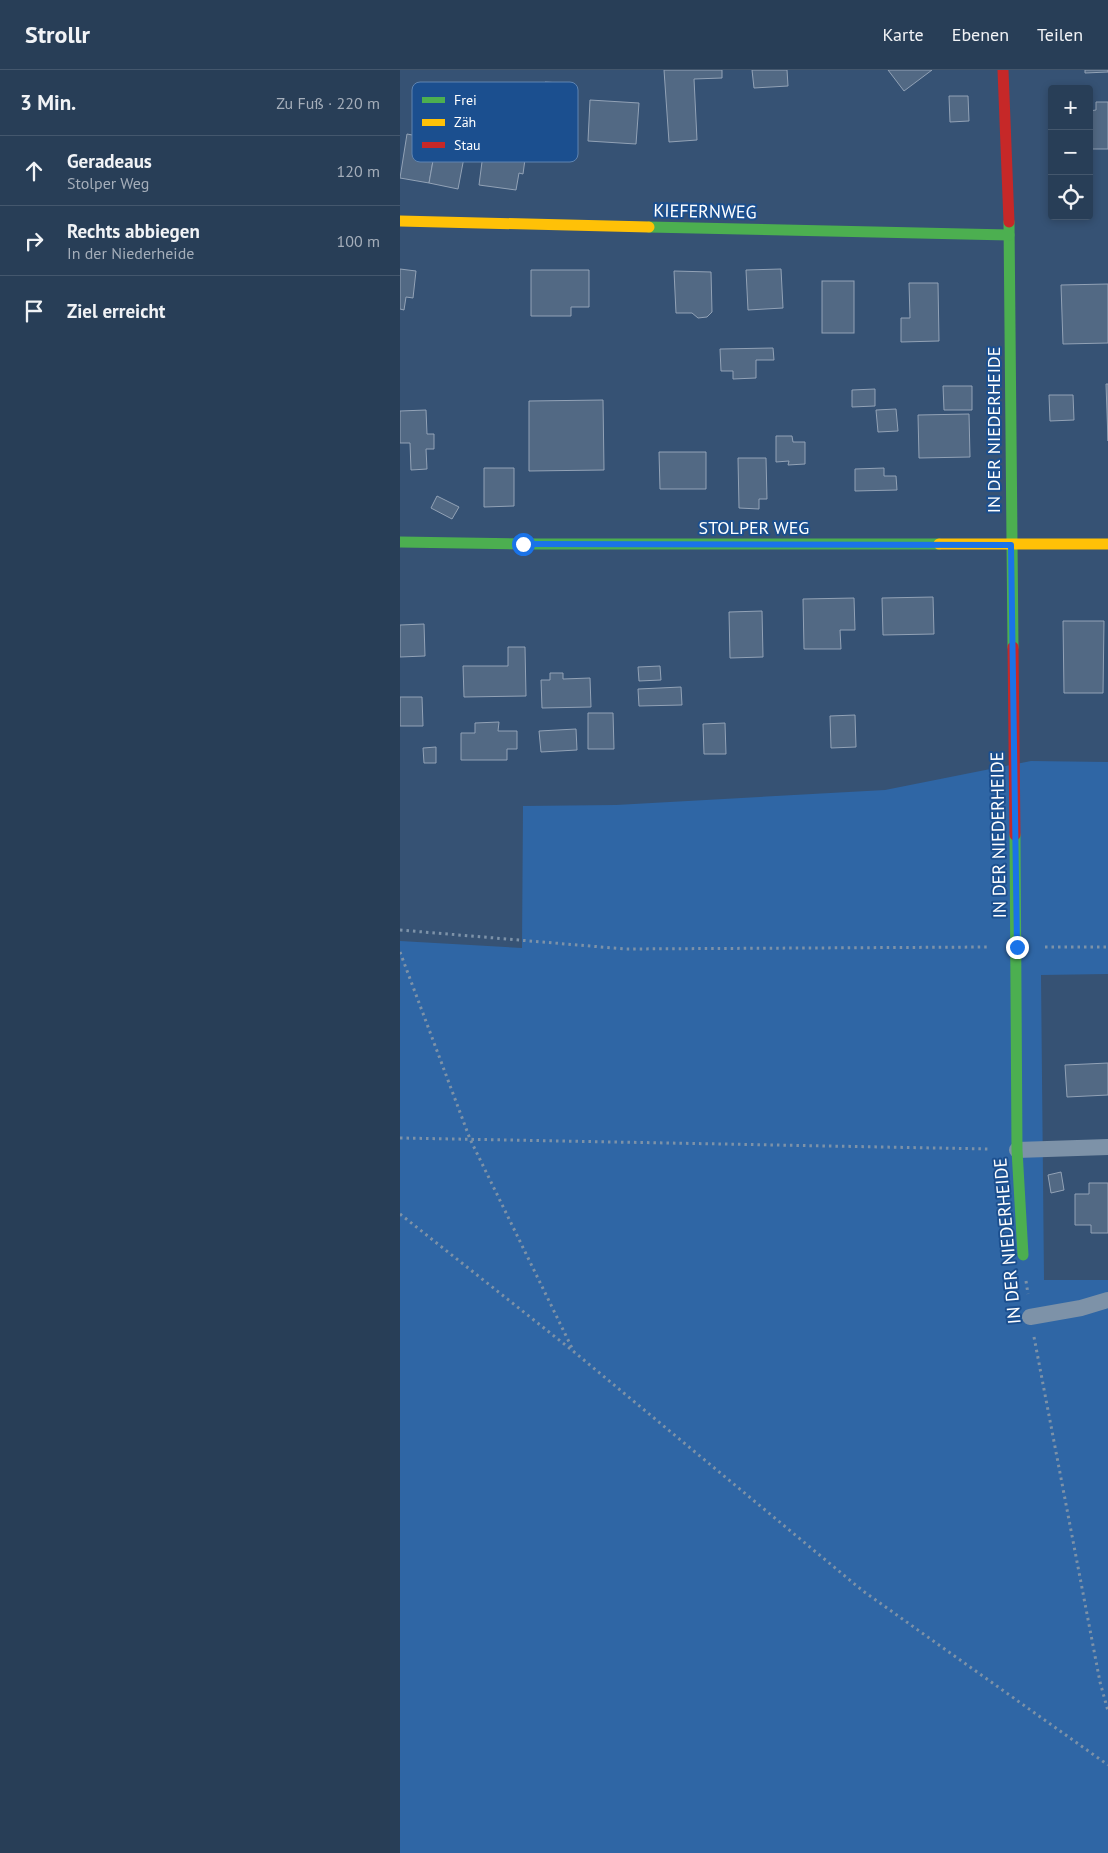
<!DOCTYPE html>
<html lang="de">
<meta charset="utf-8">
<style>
:root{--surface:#283e57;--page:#30455d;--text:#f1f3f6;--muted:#a5aeba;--line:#44576d}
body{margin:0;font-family:"PT Sans",sans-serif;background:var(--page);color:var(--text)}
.controls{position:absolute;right:15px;top:15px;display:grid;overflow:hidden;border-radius:5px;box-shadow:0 2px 8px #0003}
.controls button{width:45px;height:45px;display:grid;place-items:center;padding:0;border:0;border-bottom:1px solid var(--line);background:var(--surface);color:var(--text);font:25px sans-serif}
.stop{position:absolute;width:15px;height:15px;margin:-11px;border:4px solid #1a73e8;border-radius:50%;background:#fff}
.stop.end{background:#1a73e8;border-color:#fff;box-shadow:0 1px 5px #0008}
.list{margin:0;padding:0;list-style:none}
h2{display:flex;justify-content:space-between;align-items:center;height:65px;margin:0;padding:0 20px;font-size:21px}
h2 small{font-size:16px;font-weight:400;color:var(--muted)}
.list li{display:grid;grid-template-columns:32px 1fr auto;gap:15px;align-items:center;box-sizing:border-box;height:70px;padding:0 20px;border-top:1px solid var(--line)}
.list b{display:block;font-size:19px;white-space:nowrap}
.list p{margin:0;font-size:16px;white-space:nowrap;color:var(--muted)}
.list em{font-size:16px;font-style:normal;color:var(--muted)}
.icon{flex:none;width:28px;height:28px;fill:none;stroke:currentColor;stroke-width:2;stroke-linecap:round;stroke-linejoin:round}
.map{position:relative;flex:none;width:708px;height:1783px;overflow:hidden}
header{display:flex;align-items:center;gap:30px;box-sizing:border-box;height:70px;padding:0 25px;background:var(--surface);border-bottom:1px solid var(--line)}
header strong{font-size:24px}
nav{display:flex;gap:28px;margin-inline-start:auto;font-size:18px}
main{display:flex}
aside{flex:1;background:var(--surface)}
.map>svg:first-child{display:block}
.green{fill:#2f66a5}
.building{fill:#526984;stroke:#92a2b6}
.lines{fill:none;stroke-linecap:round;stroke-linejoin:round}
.path{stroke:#7d92a8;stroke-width:3;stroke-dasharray:2.5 4;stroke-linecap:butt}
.lane{stroke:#7d92a8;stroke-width:16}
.fast{stroke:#4caf50;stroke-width:11}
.slow{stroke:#ffc107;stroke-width:11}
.jam{stroke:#c62828;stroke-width:11}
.route{stroke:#1a73e8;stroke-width:6}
.labels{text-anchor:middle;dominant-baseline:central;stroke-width:4;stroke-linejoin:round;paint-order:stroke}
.street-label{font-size:18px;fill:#fff;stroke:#1b4f8f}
.key{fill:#1b4f8f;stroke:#5f84b1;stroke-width:1}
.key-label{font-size:14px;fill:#fff}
</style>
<header>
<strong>Strollr</strong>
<nav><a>Karte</a><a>Ebenen</a><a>Teilen</a></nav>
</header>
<main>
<aside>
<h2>3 Min.<small>Zu Fuß · 220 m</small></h2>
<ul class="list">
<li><svg class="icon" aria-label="ahead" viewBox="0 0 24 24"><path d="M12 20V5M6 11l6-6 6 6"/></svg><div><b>Geradeaus</b><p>Stolper Weg</p></div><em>120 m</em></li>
<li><svg class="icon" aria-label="right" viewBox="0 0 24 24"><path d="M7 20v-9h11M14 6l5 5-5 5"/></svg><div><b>Rechts abbiegen</b><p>In der Niederheide</p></div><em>100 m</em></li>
<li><svg class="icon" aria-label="arrive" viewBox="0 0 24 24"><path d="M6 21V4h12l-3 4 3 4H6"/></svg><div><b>Ziel erreicht</b></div></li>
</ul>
</aside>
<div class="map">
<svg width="708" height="1783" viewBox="0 0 708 1783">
<rect width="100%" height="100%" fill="#365274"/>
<path class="green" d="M631 691 708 692V904L641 905 644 1210H708V1783H0V871L122 878 123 736 216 735 485 720Z"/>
<g class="building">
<path d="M264 0H322V8L294 9 297 70 269 72Z"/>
<path d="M352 0H387L388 16 354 18Z"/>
<path d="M488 0H532L504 21Z"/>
<path d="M685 0H708V2L685 3Z"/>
<path d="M145 12 160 13 157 39 142 38Z"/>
<path d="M549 26H568L569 51 550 52Z"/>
<path d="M190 30 239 33 236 74 188 71Z"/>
<path d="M696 32H708V79H689V41L696 40Z"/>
<path d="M96 48 120 52 118 66 125 67 122 82H126L123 104 119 103 116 120 79 115 86 61 94 63Z"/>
<path d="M25 61 38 63 29 113 0 108 7 64 23 67Z"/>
<path d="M38 63 55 67 54 75 66 77 58 119 29 113Z"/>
<path d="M0 199 16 201 13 228 6 227 4 240 0 239Z"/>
<path d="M381 199 383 238 348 240 346 200Z"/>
<path d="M131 200H189V237H171V246H131Z"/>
<path d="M274 201 311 202 312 242 307 247 298 248 292 243H276Z"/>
<rect x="422" y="211" width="32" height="52"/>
<path d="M509 213H538L539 271 501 272V248H510Z"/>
<path d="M708 214V273L663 274 661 215Z"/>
<path d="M373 278 374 290H356V308L333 309V301H321L320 279Z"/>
<path d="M706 314H708V371Z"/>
<path d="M543 316H572V340H544Z"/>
<path d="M475 319V336L452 337V320Z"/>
<path d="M649 325H673L674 350 650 351Z"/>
<path d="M203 330 204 400 129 401V331Z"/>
<path d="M496 339 498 361 478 362 476 340Z"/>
<path d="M26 340 27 364H34V379H26L27 399 11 400 10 373H0V341Z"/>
<path d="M569 344 570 387 519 388 518 345Z"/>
<path d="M376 366H392L393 372H405V394L388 395 389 391 376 392Z"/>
<path d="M259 382H306V419H260Z"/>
<path d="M338 388H366L367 429H359V439L339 438Z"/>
<path d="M84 398H114V436L84 437Z"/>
<path d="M484 398V406H496L497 420 455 421V399Z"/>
<path d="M37 426 59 437 52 449 31 438Z"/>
<path d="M533 527 534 564 483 565 482 528Z"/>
<path d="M454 528 455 560H440L441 579H404L403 529Z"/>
<path d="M362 541 363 587 330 588 329 542Z"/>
<path d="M663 551H704L703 623H664Z"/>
<path d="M24 554 25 586 0 587V555Z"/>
<path d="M108 577H125L126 626 64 627 63 596H108Z"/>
<path d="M260 596 261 610 239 611 238 597Z"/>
<path d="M150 603H163V609L190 608 191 637 142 638 141 610H150Z"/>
<path d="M281 617 282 635 239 636 238 619Z"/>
<path d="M0 627H22L23 656H0Z"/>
<path d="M188 643H213L214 679H188Z"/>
<path d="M455 645 456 677 431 678 430 646Z"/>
<path d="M99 652 98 661H117V679H107V690H61V663H75V653Z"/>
<path d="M325 653 326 684H304L303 654Z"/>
<path d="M176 659 177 680 141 682 139 661Z"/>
<path d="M36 677V693H24L23 678Z"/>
<path d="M708 993V1025L667 1027 665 995Z"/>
<path d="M661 1102 664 1120 651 1123 648 1105Z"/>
<path d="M689 1113H708V1163H691V1155H675V1124H689Z"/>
</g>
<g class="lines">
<g class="path">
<path d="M0 860 225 879 589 877"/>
<path d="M645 877H708"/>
<path d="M0 882 70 1069 172 1278"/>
<path d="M0 1068 589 1079"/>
<path d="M0 1144 173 1281 463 1521 708 1695"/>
<path d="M626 1211 628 1224"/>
<path d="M634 1267 700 1612 708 1641"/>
</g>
<g class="lane">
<path d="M617 1080 708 1077"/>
<path d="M630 1247 681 1238 708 1230"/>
</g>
<g class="fast">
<path d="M609 152 613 577"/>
<path d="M249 157 609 165"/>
<path d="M0 472 123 474H539"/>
<path d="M615 765 617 1080 623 1185"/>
</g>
<g class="slow">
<path d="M0 151 249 157"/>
<path d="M539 474H708"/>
</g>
<g class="jam">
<path d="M603 0 609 152"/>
<path d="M613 577 615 765"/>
</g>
</g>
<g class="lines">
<path class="route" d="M123 474 611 475 617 877"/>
</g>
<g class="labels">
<g class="street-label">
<text transform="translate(305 141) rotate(1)">KIEFERNWEG</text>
<text transform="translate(593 360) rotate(-90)">IN DER NIEDERHEIDE</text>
<text x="354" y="457">STOLPER WEG</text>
<text transform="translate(598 765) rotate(-91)">IN DER NIEDERHEIDE</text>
<text transform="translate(607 1171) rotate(-95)">IN DER NIEDERHEIDE</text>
</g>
</g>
<rect x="12" y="12" width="166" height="80" rx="8" class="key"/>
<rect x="22" y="27" width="23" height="6" fill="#4caf50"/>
<rect x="22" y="49" width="23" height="7" fill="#ffc107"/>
<rect x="22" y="72" width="23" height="6" fill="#c62828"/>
<g class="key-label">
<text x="54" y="35">Frei</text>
<text x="54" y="57">Zäh</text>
<text x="54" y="80">Stau</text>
</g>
</svg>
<div class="controls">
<button>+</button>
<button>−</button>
<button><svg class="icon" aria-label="locate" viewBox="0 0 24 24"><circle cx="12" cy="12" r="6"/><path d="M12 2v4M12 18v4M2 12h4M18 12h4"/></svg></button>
</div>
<div class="stop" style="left:123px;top:474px"></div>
<div class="stop end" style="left:617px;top:877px"></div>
</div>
</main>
